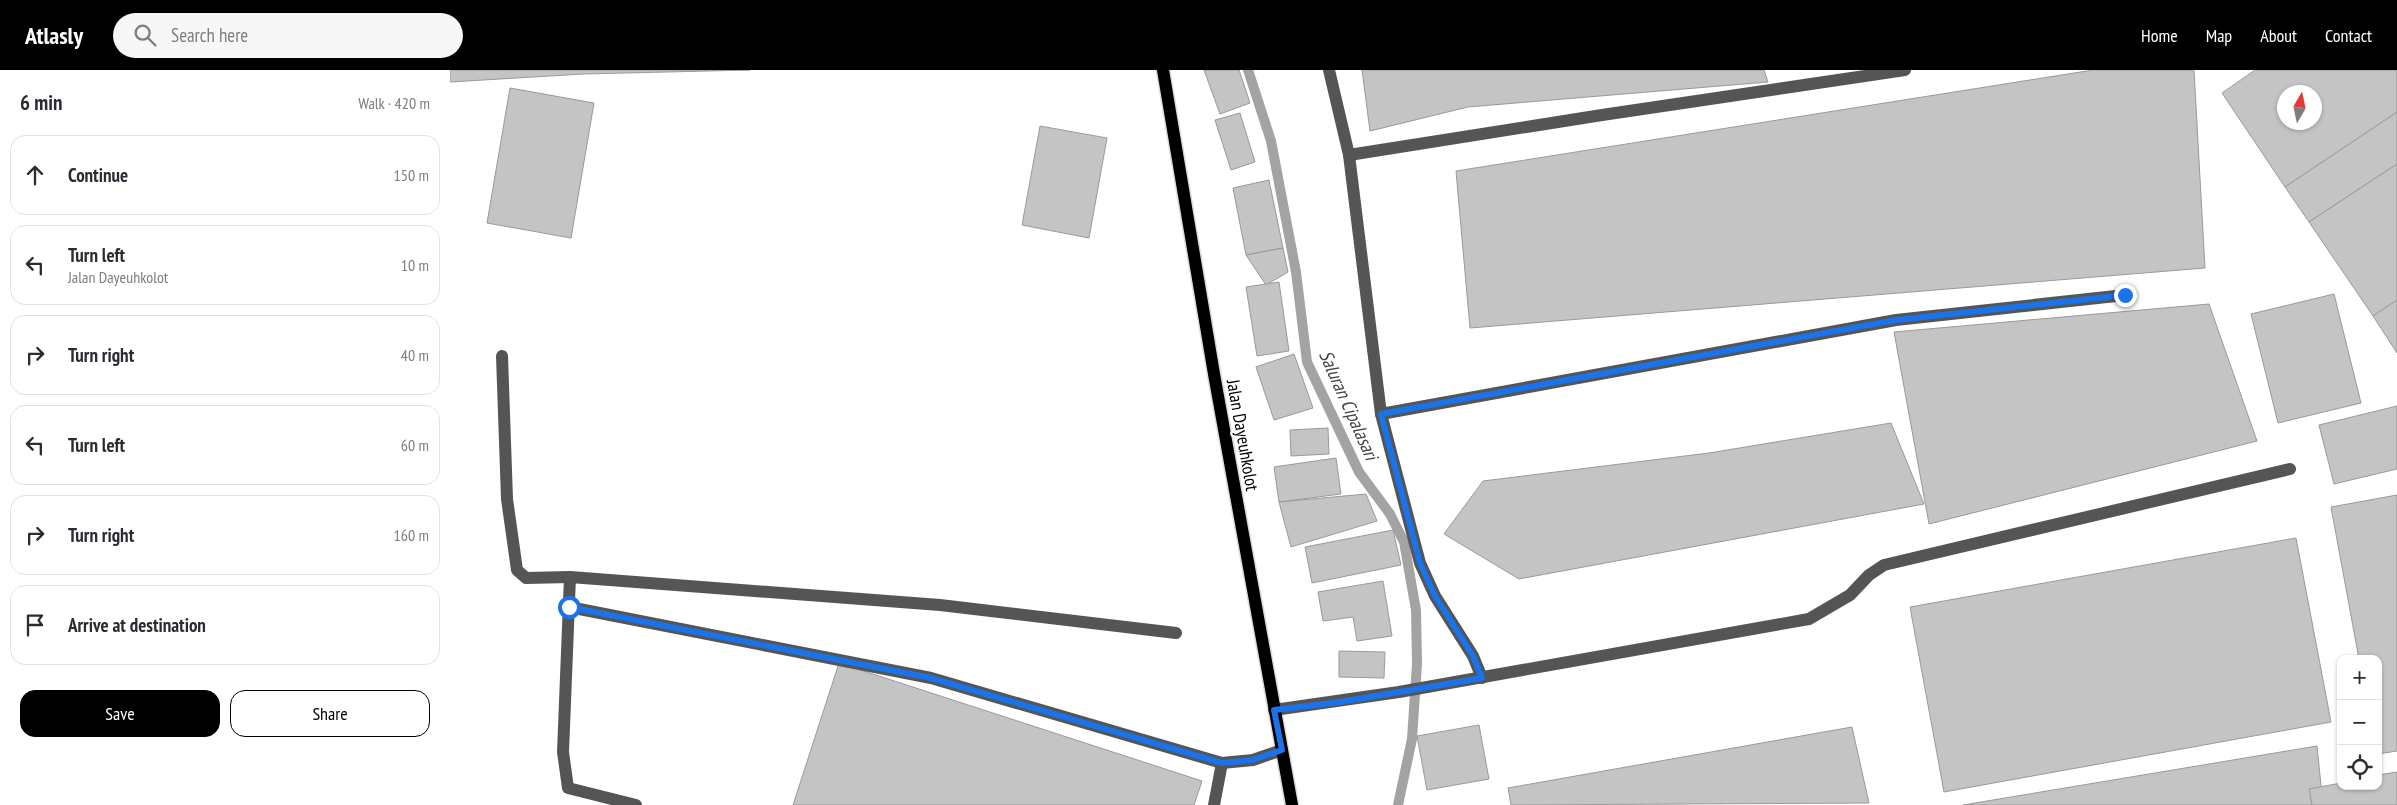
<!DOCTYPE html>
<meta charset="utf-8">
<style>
:root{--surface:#fff;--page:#f7f7f7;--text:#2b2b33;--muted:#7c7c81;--line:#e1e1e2;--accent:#000}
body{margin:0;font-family:"PT Sans Narrow",sans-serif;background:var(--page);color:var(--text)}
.controls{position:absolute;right:15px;bottom:15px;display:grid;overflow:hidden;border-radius:10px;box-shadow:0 1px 4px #0004}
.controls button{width:45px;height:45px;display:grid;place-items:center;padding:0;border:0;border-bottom:1px solid var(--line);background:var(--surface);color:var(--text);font:25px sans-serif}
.compass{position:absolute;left:1827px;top:15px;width:45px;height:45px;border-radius:50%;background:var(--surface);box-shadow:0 1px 4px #0004;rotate:9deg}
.stop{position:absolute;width:15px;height:15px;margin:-11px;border:4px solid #1a73e8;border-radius:50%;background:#fff}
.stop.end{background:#1a73e8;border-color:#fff;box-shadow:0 1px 5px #0008}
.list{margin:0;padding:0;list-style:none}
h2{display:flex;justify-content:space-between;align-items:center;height:65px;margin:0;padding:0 20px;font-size:21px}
h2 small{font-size:16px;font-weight:400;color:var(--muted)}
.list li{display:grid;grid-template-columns:32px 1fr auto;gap:15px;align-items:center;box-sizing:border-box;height:80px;margin:0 10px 10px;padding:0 10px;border:1px solid var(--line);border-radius:15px}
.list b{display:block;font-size:19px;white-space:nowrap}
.list p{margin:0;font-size:16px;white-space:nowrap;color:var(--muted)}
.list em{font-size:16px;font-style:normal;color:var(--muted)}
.actions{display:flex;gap:10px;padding:15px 20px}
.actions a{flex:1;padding:11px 0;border:1px solid var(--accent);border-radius:15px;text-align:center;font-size:18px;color:var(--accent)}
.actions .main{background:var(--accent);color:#fff}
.icon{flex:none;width:28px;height:28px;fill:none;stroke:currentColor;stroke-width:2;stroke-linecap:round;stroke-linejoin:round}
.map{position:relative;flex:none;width:1947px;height:735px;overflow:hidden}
header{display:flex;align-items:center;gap:30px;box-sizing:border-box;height:70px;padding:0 25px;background:var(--accent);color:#fff}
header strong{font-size:24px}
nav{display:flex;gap:28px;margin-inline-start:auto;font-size:18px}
.search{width:350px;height:45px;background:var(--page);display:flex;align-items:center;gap:12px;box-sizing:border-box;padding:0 18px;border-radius:28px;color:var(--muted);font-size:19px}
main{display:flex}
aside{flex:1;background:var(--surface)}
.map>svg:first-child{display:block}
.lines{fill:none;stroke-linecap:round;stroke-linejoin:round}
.stream{stroke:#a3a3a3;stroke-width:10}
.building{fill:#c4c4c4;stroke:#999;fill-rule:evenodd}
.major-casing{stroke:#dbdbdb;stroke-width:15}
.minor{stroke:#555;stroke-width:12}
.major{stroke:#000;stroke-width:12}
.route{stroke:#1a73e8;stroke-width:6}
.labels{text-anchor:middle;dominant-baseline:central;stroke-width:4.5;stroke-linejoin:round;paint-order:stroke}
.street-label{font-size:18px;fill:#000;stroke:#fff}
.water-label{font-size:19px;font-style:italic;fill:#444;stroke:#fff}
</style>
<header>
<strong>Atlasly</strong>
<div class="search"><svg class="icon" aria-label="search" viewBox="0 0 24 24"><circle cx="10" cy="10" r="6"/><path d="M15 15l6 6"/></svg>Search here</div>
<nav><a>Home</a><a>Map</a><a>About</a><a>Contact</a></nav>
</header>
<main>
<aside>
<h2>6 min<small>Walk · 420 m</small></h2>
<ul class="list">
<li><svg class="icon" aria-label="ahead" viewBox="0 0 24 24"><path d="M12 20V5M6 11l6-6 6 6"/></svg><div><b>Continue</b></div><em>150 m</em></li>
<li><svg class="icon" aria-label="left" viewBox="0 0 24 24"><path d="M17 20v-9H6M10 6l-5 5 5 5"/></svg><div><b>Turn left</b><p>Jalan Dayeuhkolot</p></div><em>10 m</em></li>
<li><svg class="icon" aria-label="right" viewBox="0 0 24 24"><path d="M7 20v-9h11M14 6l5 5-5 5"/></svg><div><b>Turn right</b></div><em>40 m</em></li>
<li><svg class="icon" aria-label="left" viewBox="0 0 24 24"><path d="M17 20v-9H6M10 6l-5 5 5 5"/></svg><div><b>Turn left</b></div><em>60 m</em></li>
<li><svg class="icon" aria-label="right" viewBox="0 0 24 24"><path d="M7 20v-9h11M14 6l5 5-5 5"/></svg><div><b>Turn right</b></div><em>160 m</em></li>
<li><svg class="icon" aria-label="arrive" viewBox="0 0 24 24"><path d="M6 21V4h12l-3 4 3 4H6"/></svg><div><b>Arrive at destination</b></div></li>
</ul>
<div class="actions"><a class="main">Save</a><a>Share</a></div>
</aside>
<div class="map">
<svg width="1947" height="735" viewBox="0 0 1947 735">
<rect width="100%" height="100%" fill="#fff"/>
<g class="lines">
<path class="stream" d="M798 0 821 71 846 202 857 292 909 402 940 444 954 472 966 540 967 594 962 669 948 735"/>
</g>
<g class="building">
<path d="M0 0H300L133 4 0 12Z"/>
<path d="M754 0H789L800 33 770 44Z"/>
<path d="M912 0H1314L1318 12 1018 37 920 61Z"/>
<path d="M1643 0H1744L1755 198 1020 258 1006 101Z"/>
<path d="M1805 0H1947V42L1835 117 1772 23ZM1834 22H1864V52H1834Z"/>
<path d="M60 18 144 33 121 168 37 153Z"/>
<path d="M1947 42V94L1859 152 1835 117Z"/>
<path d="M790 43 805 92 781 100 765 50Z"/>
<path d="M590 56 657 68 639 168 572 155Z"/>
<path d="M1947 94V230L1923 246 1859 152Z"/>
<path d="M819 110 833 178 796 185 783 118Z"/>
<path d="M833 178 838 202 816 215 796 185Z"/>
<path d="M829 212 839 281 807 286 796 217Z"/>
<path d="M1884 224 1911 333 1828 353 1801 244Z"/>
<path d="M1947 230V283L1923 246Z"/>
<path d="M1759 234 1807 371 1479 454 1444 262Z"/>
<path d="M844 284 863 338 824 350 806 297Z"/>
<path d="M1947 336V399L1884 414 1869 355Z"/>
<path d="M1441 353 1474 434 1069 509 994 464 1033 411 1259 383Z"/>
<path d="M878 358 879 384 841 386 840 360Z"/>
<path d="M886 388 891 424 829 432 824 397Z"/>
<path d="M916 424 927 451 841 477 829 432Z"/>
<path d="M1947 425V681L1928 684V589H1909L1881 437Z"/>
<path d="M943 460 951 495 862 513 855 477Z"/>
<path d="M1846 468 1881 652 1494 722 1460 537Z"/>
<path d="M933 511 942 566 907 571 903 547 873 551 868 522Z"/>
<path d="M889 581 935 582 934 608 889 607Z"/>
<path d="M389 593 752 711 744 735H343Z"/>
<path d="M1029 655 1039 709 977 720 967 666Z"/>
<path d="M1402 657 1419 733 1061 735 1058 718Z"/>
<path d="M1867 676 1873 735H1513Z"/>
<path d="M1947 702V735H1862L1859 719 1891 713V716H1928V705Z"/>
</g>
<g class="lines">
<defs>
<path id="major" d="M713 0 764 304 842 735"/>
</defs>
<use href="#major" class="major-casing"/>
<g class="minor">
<path d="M879 0 899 85 931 344 970 493 985 526 1023 586 1032 608"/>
<path d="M899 85 1152 45 1455 0"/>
<path d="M52 286 57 429 67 500 76 508 120 507"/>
<path d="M931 344 1446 250 1675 225"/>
<path d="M119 537 481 608 772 693 803 690 832 680"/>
<path d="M824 640 949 622 1359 549 1400 525 1419 505 1434 495 1840 399"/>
<path d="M186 735 118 718 113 682 120 507 490 535 726 563"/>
<path d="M764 735 772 693"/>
</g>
<use href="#major" class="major"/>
</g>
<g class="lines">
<path class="route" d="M119 537 481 608 772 693 802 690 832 680 824 640 890 632 1032 608 1023 586 985 526 970 493 931 344 1446 250 1675 225"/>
</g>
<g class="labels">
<g class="street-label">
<text transform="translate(793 365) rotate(80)">Jalan Dayeuhkolot</text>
</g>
<g class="water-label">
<text transform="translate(899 335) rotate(66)">Saluran Cipalasari</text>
</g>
</g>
</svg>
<div class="controls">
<button>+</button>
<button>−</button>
<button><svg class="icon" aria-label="locate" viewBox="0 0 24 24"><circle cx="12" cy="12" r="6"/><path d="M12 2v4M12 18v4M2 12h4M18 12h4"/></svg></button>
</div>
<svg class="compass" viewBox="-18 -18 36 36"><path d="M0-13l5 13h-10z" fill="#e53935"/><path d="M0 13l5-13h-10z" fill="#7c7c81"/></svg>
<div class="stop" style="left:119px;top:537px"></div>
<div class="stop end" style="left:1675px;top:225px"></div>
</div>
</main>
